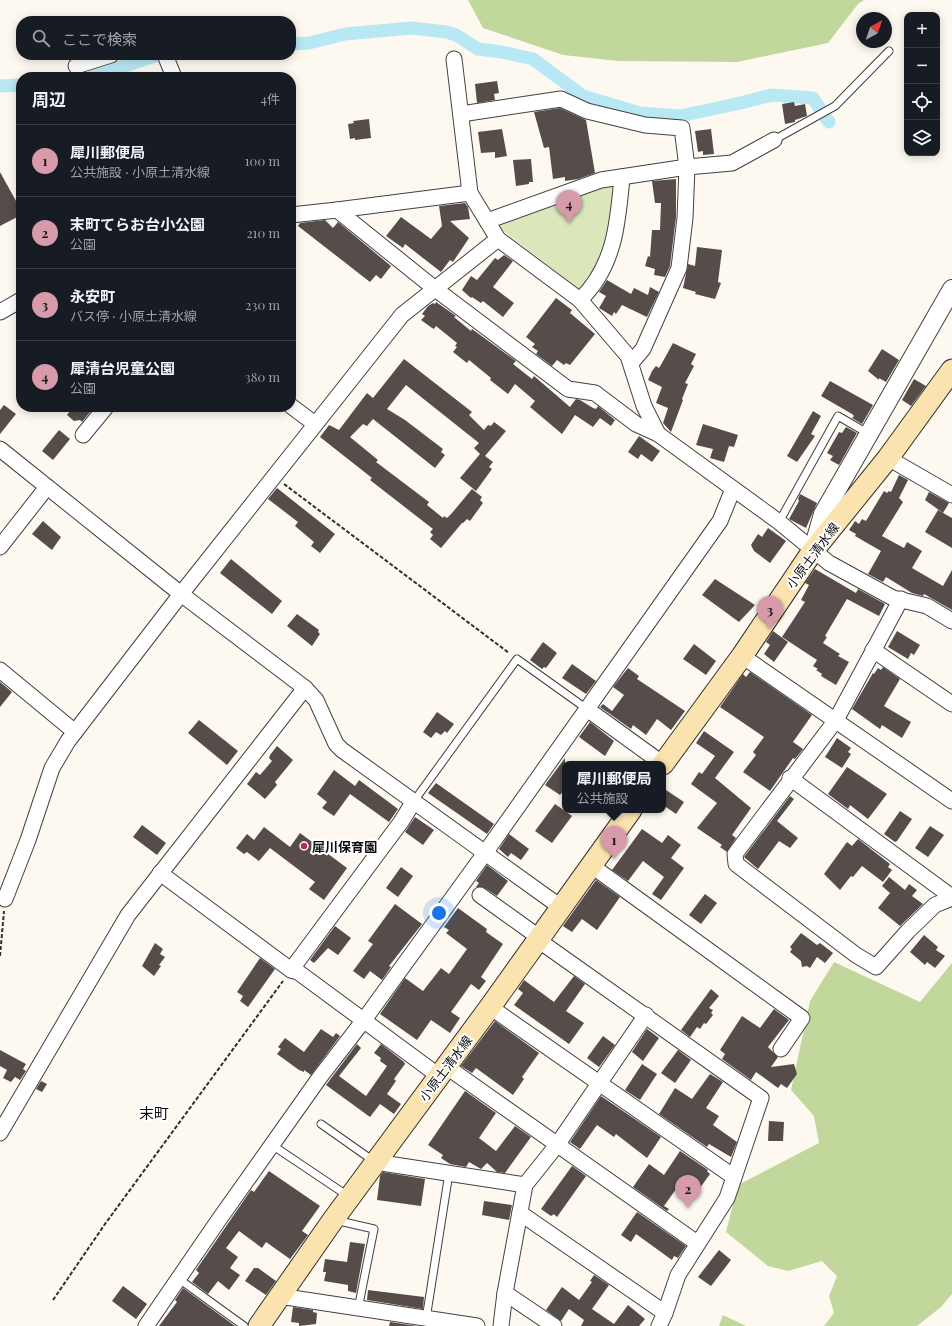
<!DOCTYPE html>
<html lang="ja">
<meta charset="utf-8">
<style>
:root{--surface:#171b24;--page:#20242c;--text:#f1f3f6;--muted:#9ea1a6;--line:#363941;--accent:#d79aaa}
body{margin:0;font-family:"Playfair Display","Noto Sans JP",serif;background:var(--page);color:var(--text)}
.controls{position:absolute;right:12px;top:12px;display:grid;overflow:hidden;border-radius:8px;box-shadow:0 2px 10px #0003}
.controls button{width:36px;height:36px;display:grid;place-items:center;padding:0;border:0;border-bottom:1px solid var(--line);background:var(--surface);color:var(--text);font:20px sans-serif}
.compass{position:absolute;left:856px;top:12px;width:36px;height:36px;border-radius:50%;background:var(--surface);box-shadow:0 2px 10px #0003;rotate:40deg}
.you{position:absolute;left:439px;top:913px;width:14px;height:14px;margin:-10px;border:3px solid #fff;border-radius:50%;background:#1a73e8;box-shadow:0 0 0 6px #1a73e833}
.badge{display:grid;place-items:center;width:26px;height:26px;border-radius:50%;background:var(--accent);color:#111;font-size:13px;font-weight:700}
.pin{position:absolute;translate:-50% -33px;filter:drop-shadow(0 1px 2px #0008)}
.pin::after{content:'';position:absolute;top:21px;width:14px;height:12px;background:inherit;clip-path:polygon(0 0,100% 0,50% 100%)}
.popup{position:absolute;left:562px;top:761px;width:104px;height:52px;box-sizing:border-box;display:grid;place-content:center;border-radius:8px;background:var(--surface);filter:drop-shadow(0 1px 3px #0005);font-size:13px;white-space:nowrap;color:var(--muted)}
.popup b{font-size:15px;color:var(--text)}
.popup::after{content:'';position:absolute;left:50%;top:100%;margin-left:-8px;border:8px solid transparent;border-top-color:var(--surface)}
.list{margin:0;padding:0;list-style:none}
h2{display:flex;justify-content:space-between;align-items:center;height:52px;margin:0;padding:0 16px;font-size:17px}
h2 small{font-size:13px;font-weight:400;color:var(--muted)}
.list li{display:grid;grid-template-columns:26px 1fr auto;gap:12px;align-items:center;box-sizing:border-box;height:72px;padding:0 16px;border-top:1px solid var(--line)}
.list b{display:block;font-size:15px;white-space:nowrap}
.list p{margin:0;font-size:13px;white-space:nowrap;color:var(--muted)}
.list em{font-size:13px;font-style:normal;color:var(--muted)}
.icon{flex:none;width:22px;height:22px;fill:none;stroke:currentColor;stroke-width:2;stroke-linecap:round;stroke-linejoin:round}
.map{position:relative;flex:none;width:952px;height:1326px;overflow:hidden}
.search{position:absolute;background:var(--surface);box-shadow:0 2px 10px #0003;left:16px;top:16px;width:280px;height:44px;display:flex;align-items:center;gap:10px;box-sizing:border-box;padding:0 14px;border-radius:16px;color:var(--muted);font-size:15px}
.panel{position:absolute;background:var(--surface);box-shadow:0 2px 10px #0003;left:16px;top:72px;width:280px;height:340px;border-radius:16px}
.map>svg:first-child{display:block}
.green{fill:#dbe7bb}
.forest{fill:#c2d79b}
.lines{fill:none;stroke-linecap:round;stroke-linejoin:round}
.canal{stroke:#b7e8f3;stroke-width:13}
.building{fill:#564d4b}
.service-casing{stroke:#414141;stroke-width:9}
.minor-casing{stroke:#414141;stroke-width:17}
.tertiary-casing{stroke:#414141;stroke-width:20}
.secondary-casing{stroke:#303030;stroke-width:23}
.path{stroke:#303030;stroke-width:2;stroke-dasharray:4 2;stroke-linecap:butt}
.service{stroke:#fff;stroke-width:7}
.minor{stroke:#fff;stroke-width:15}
.tertiary{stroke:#fff;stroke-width:18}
.secondary{stroke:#fbe3af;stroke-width:21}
.poi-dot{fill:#b82d4e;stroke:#fff;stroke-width:1.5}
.labels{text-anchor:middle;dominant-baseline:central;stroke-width:4;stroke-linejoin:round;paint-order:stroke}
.street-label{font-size:13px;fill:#0e0e0e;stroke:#fff}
.poi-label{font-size:13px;font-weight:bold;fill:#0e0e0e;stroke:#fff;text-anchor:start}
.quarter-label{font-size:15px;fill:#0e0e0e;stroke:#fff}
</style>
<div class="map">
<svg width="952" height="1326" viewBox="0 0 952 1326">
<rect width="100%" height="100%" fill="#fef9f0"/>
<path class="green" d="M607 185H614L613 228 603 258 586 286 578 288 497 226 502 220Z"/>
<g class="forest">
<path d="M468 0H864L858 4 828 43 737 62 618 61 563 55 483 28Z"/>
<path d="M834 962 920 1002 952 963V1294L941 1307 917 1326H824L834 1313 829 1296 837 1276 822 1261 788 1271 768 1266 726 1232 738 1185 819 1143 814 1116 791 1090 810 1001Z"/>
<path d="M723 1315 746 1326H719Z"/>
</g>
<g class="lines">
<g class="canal">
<path d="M291 44 309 43 345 34 411 28 447 32 456 35 478 49 502 52 533 59 583 96 640 113 680 116 736 104 772 95 813 98 820 109"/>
<path d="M91 77 158 55"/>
<path d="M0 86 21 85"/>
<path d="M826 118 829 122"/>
</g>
</g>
<g class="building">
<path d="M497 81 499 93 494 94 495 100 477 103 475 84Z"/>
<path d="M794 102 795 106 805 104 807 116 795 120V122L785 124 782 104Z"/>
<path d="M560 108 586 120 595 173 578 179 565 181V177L553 179 549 147 544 148 534 112Z"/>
<path d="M369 119 371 138 355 140V138L350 139 348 124 354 123 353 121Z"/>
<path d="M502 129 507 156 495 158V152L481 153 478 132Z"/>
<path d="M711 129 714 154 703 155V151L698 152 695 131Z"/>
<path d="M531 159 533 182H529V184L516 186 513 160Z"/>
<path d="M0 172 21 210V215L0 226Z"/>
<path d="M676 179V217L670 266 665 277 654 275 655 269 645 266 648 256 650 257 652 230H660L661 203H655L652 181Z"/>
<path d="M465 203 468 207 470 219 450 221 469 238 453 262 450 260 441 272 405 244 403 248 386 236 401 217 431 239 442 226 439 206Z"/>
<path d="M325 220 333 228 338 222 391 266 381 279 376 275 370 282 298 226 300 223Z"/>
<path d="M697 247 722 250 718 282 721 283 715 299 695 294 696 292 683 288 688 264 695 266Z"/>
<path d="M504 255 513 261 493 287 514 303 503 317 483 301 481 303 472 297 471 298 462 290 471 276 477 280 495 258 498 260Z"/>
<path d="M607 280 631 294 634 288 648 295 650 287 659 292 647 317 622 305 616 314 614 312 612 316 599 308 606 296 599 292Z"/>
<path d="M556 298 572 310 570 313 595 334 570 365 566 363 564 365 557 360 552 366 536 354 538 351 532 347 535 344 526 337Z"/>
<path d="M436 302 456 316 454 317 471 331 472 329 516 361 513 364 532 379 534 376 570 407 576 399 580 400 593 408 596 409 598 406 615 420 611 426 600 418 593 427 575 415 562 434 530 407 535 401 515 384 508 394 490 380 491 378 469 360 467 363 453 352 457 347 455 346 457 343 436 326 434 329 432 328 421 320 425 316 422 314 428 306 433 303 435 304Z"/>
<path d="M673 343 696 354 691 364 694 366 685 383 688 384 682 399 683 400 671 432 663 423 668 408 656 403 662 387 648 380 652 371 656 366 659 368 662 363Z"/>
<path d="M882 349 899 360 886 382 879 378V380L868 371Z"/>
<path d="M404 359 472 412 469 415 484 430 488 425 491 426 494 422 506 431 485 456 493 462 489 467 492 469 476 491 460 478 480 454 474 448 479 443 406 385 387 409 405 420 443 449 441 452 445 455 435 468 373 419 367 426 363 424 350 437 378 460 376 462 429 502 427 505 443 518 444 516 447 518 452 513 472 489 482 497 480 500 483 503 470 521 467 519 463 523H462L441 548 430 539 433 535 430 532 433 529 370 480 372 478 320 437 329 425 339 430 367 393 373 398Z"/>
<path d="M914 379 926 386 911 406 902 400Z"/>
<path d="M830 381 873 405 862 424 852 418 854 416 852 414 821 396Z"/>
<path d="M4 405 16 414 0 434V410Z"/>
<path d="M73 407H94L82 422 80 420 74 421 67 415Z"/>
<path d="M813 411 821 416 811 434 815 436 797 462 787 456Z"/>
<path d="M703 424 738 435 734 447 729 446 724 462 710 458 713 449 696 445Z"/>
<path d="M846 427 857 433 839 465 830 460 833 456 827 453 839 432 842 433Z"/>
<path d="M59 430 70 439 53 460 42 451Z"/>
<path d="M639 436 660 451 652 462 641 454 638 459 628 452Z"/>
<path d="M899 475 908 480 899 498 903 502 882 536 904 548 907 542 922 551 912 568 943 586 952 570V610L924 594 923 596 912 593 886 577 883 582 868 574 881 551 855 536 856 534 849 530 855 521 859 524 862 519 866 521 884 491 887 493 889 491 891 492Z"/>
<path d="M277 488 335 534 320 553 311 546 314 542 295 526 298 522 268 499Z"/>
<path d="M929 492 949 503 943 513 925 500Z"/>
<path d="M800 494 817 503 806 528 789 519 799 501 798 499Z"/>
<path d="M938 510 952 518V548L925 532Z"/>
<path d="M43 521 61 537 52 550 32 534Z"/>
<path d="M768 528 786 541 770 563 754 551 751 545 758 534 762 537Z"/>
<path d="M231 559 282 601 272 614 220 573Z"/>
<path d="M815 569 856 593 858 589 885 604 879 616 847 599 825 636 827 637 823 643 840 654 838 656 849 662 836 685 821 676 822 674 816 670 818 669 813 666 817 660 782 637 805 602 801 600 809 585 805 583Z"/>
<path d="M715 579 755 605 739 622 702 595Z"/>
<path d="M297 614 319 630 318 632 320 634 312 646 287 626Z"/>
<path d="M773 631 788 642 774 662 764 654 770 645 766 642Z"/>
<path d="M897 631 920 645 914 655 911 653 908 659 888 647Z"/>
<path d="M543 642 557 653 546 668 544 667 542 669 530 660Z"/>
<path d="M694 644 716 661 706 675 683 659Z"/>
<path d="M572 664 596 681 586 694 562 678Z"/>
<path d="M883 667 900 679 884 706 911 722 902 738 882 725 880 729 852 709 873 673 874 674 878 668 881 670Z"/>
<path d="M628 668 639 676 637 679 685 711 671 730 657 719 646 735 633 725 631 729 600 707 603 704 612 711 624 695 613 687Z"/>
<path d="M750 672 812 715 793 742 803 749 795 759 793 758 770 791 743 772 756 755 753 752 764 737 720 707 743 674 746 677Z"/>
<path d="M0 682 12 692 0 707Z"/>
<path d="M437 712 454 724 447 733 445 731 441 735 436 732 431 738 423 732Z"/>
<path d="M199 720 238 751 227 765 188 733Z"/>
<path d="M590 722 614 741 605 756 579 737Z"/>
<path d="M704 731 734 752 715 778 751 808 732 835 736 838 727 852 720 847 722 845 697 828 717 803 691 784 699 772 702 774 715 756 696 743Z"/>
<path d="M837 738 851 748 848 752 851 754 842 768 825 757Z"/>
<path d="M277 746 293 760 275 782 277 785 265 799 247 784 256 772 260 775 272 761 269 758 270 755Z"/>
<path d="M565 758V789L560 795 545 785Z"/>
<path d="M847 767 887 794 868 819 850 805 848 809 828 794Z"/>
<path d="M334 770 355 786 359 780 398 809 389 822 350 794 334 816 322 808 327 802 317 794Z"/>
<path d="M436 783 494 824 487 834 428 793Z"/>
<path d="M663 788 684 802 676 814 663 805Z"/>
<path d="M790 796 794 799 777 821 798 838 790 848 779 841 758 869 744 857Z"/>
<path d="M555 804 572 816 552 843 535 831Z"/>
<path d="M900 811 912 819 897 841 895 842 884 834Z"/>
<path d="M415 817 434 830 423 845 405 832Z"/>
<path d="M142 825 166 843 157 855 133 837Z"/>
<path d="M930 826 944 835 928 857 915 848Z"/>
<path d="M264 827 290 847 300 833 347 868 324 900 309 889 315 882 270 848 259 861 247 852 244 854 236 848 247 834 254 840Z"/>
<path d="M642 829 662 843 668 835 681 845 671 858 684 868 661 900 652 894 664 877 643 861 628 881 612 870Z"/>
<path d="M509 834 529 849 521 860 511 853 508 857 499 849Z"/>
<path d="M858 839 890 864 888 867 892 870 883 882 862 866 853 877 851 876 840 890 824 874 847 842 852 846Z"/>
<path d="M487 865 508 881 497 896 485 888 476 887 479 883 476 881Z"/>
<path d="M401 867 413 876 398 897 386 888Z"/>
<path d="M889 877 905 890 909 884 917 890 912 896 923 904 900 926 878 908 890 893 882 886Z"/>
<path d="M596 880 620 897 597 930 582 919 572 932 563 926Z"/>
<path d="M705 894 717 903 701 924 689 915Z"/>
<path d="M395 904 422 924 389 966 391 967 382 980 370 971 364 979 353 971 373 944 368 941Z"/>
<path d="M458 908 487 929 486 932 503 944 481 977 486 981 479 990 471 984 451 1012 460 1018 450 1033 431 1020 417 1040 380 1014 405 978 423 991 441 968 449 974 467 949 446 933 449 930 444 927Z"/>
<path d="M335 926 351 938 338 955 328 948 314 963 310 960Z"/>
<path d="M801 933 817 945 820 943 833 953 825 963 817 957 810 968 807 966 802 967 801 961 790 952 792 949 790 947Z"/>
<path d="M924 935 938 947 936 950 945 956 935 968 927 962 925 965 910 952Z"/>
<path d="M155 943 163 949 160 954 165 957 159 965 161 966 154 976 142 966Z"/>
<path d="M260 958 275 969 248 1007 240 1001 243 996 237 992Z"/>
<path d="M574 976 585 984 566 1011 584 1023 569 1044 514 1005 523 993 518 989 524 980 554 1002Z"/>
<path d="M711 989 719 996 709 1008 713 1010 711 1013 713 1015 706 1024 704 1023 700 1029 697 1027 690 1037 681 1030Z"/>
<path d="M774 1009 789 1020 768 1047 778 1057 771 1067 794 1064 797 1074 787 1088 781 1084 778 1088 756 1072 751 1080 722 1059 725 1054 720 1050 742 1016 760 1028Z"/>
<path d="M495 1021 539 1053 522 1077 524 1079 513 1095 476 1068 472 1073 461 1066Z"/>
<path d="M321 1029 333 1037 336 1033 340 1036 311 1075 304 1070V1072L299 1070 277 1054 281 1049 278 1047 285 1038 304 1052Z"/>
<path d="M647 1029 659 1038 643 1061 632 1052Z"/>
<path d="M603 1036 615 1045 599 1067 587 1058Z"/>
<path d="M357 1044 361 1048 339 1076 366 1096 387 1066 380 1061 381 1058 374 1053 381 1044 404 1062 405 1064 394 1079 396 1081 387 1094 401 1104 394 1114 380 1104 370 1117 326 1085Z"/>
<path d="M0 1050 26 1064 23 1069 26 1071 20 1080 15 1077 11 1082 3 1078 7 1070 0 1066Z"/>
<path d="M678 1050 691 1060 675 1083 661 1073Z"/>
<path d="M642 1064 657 1074 640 1100 625 1090Z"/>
<path d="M710 1074 723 1082 706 1108 719 1116 713 1125 737 1142 731 1157 709 1144 707 1147 659 1114 675 1088 692 1099Z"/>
<path d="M41 1081 47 1084 42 1092 36 1089Z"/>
<path d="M465 1091 496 1113 479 1138 496 1151 515 1126 531 1137 505 1173 497 1172 487 1163 481 1169 469 1162 466 1167 450 1164 441 1158 443 1155 428 1145Z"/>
<path d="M601 1096 661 1137 647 1158 616 1134 614 1137 597 1125 580 1149 570 1142Z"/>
<path d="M769 1121 784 1122 783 1141H768Z"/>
<path d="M680 1151 708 1170 707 1171 710 1174 697 1192 681 1182 664 1206 669 1209 667 1211 633 1187 649 1164 664 1175Z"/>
<path d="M572 1166 586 1176 557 1217 554 1214 551 1216 541 1209Z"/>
<path d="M269 1171 320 1206 302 1231 308 1235 290 1259 266 1242 262 1248 239 1231 226 1248 238 1257 230 1268 240 1275 229 1290 218 1281 208 1294 192 1282 199 1273 196 1270 251 1190 254 1192Z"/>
<path d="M383 1172 425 1179 421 1206 377 1200 380 1176Z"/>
<path d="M484 1201 512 1205 509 1220 482 1215Z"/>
<path d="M637 1212 686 1246 678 1258 674 1256 672 1260 636 1234 631 1242 621 1235Z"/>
<path d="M350 1242 365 1244 356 1293 348 1291V1285L324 1281 326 1272H323L325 1259 347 1262Z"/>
<path d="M719 1250 731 1260 711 1286 698 1277Z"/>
<path d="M254 1268H258L276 1281 266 1295 245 1281Z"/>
<path d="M594 1275 609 1285 592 1309 614 1324 628 1305 645 1319 639 1326H581L584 1320 569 1309 561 1321 546 1310 562 1287 579 1300 592 1282 590 1281Z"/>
<path d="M123 1286 147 1304 136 1319 112 1301Z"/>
<path d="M183 1288 235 1326H159L177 1302 175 1300Z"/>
<path d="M368 1290 424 1297 423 1309 367 1300Z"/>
<path d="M293 1307 313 1310V1312L317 1313 316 1324 299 1326V1323L291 1322Z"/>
<path d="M390 1322 417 1326H389Z"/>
</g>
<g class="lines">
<defs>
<g id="service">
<path d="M774 140 835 106 889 51"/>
<path d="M779 522 838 416 869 434"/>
<path d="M414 801 517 659 587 709"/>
<path d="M321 1124 375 1162"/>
<path d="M272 1145 348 1196"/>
<path d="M335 1220 374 1229 358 1309"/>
<path d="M179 1279 244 1326"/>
<path d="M426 1319 449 1173"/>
</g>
<g id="minor">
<path d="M165 55 174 77"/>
<path d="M454 59 470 193 498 239 580 300 628 356 644 406 658 434"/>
<path d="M76 66 111 55"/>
<path d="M461 114 561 99 587 111 645 125 682 128 687 167 685 218 679 268 643 349 632 362"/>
<path d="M470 193 337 210 434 288 568 389 595 393 636 424 658 434 779 522 829 563 893 598 927 606 952 621"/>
<path d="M291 215 337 210"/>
<path d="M487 221 601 180 687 167 732 163 774 140"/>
<path d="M580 300C615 266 618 222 622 177"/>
<path d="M0 312 21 300"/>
<path d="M291 406 315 424"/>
<path d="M83 435 106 407"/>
<path d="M0 449 181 594 305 688 316 700 336 744 342 750 562 908"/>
<path d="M888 458 952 495"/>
<path d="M0 547 47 487"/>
<path d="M901 599 836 720 735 854 736 864 856 955 876 967 908 931 935 905 952 898"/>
<path d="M873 650 952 704"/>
<path d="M742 656 952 801"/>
<path d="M0 670 75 732"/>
<path d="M587 709 663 764"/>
<path d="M790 778 952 897"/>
<path d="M592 866 802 1018 781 1049"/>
<path d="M160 873 291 970 298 972 439 1076"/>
<path d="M480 895 540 938"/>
<path d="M5 899 28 840 52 768 68 741 181 594 402 315 498 239"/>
<path d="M291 970 401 822 414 801"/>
<path d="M490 1007 734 1177"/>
<path d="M447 1067 697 1243"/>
<path d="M0 1133 128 915 305 688"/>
<path d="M375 1162 525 1185"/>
<path d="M520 1213 665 1313 678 1275 727 1198 761 1098 538 940"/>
<path d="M505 1293 554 1326"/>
<path d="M279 1296 477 1326"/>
<path d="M146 1326 218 1221 320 1077 364 1020 485 853 720 521 733 489"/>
<path d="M501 1326 505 1293 525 1185 557 1145 646 1015"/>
<path d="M659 1326 665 1313"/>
</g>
<path id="tertiary" d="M813 549 823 514 952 289"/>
<g id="secondary">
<path d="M663 764 742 656 812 552 888 458 952 370"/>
<path d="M259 1326 333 1220 490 1007 631 810"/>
</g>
</defs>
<use href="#service" class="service-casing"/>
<use href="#minor" class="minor-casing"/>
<use href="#tertiary" class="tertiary-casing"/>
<use href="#secondary" class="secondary-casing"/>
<g class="path">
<path d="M284 484 509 653"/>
<path d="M0 956 4 911"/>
<path d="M53 1300 105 1224 283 981"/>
</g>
<use href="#service" class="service"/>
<use href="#minor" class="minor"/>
<use href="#tertiary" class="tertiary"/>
<use href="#secondary" class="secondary"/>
</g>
<circle class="poi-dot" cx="304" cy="846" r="4"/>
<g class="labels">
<g class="street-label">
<text transform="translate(812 555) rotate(-53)">小原土清水線</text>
<text transform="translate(445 1068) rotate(-53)">小原土清水線</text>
</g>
<g class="poi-label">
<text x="312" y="846">犀川保育園</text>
</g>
<g class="quarter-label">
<text x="154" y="1113">末町</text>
</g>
</g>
</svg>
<div class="controls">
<button>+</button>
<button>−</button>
<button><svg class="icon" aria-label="locate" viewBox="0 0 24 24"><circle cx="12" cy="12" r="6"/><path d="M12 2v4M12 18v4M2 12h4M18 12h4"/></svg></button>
<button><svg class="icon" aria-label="layers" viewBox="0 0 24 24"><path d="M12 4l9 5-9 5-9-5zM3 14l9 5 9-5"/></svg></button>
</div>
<svg class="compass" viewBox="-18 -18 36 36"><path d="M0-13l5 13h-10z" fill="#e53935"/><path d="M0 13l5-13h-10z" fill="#9ea1a6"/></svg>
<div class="you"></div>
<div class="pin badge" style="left:614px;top:859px">1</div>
<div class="popup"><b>犀川郵便局</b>公共施設</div>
<div class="pin badge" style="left:688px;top:1208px">2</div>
<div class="pin badge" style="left:770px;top:629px">3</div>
<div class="pin badge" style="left:569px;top:223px">4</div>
<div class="search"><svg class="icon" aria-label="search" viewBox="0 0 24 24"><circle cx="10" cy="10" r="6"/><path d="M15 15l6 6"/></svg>ここで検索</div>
<section class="panel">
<h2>周辺<small>4件</small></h2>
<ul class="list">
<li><span class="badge">1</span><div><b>犀川郵便局</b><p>公共施設 · 小原土清水線</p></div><em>100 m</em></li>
<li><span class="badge">2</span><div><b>末町てらお台小公園</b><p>公園</p></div><em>210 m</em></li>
<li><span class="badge">3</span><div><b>永安町</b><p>バス停 · 小原土清水線</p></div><em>230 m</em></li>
<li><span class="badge">4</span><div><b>犀清台児童公園</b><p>公園</p></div><em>380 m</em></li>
</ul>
</section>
</div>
